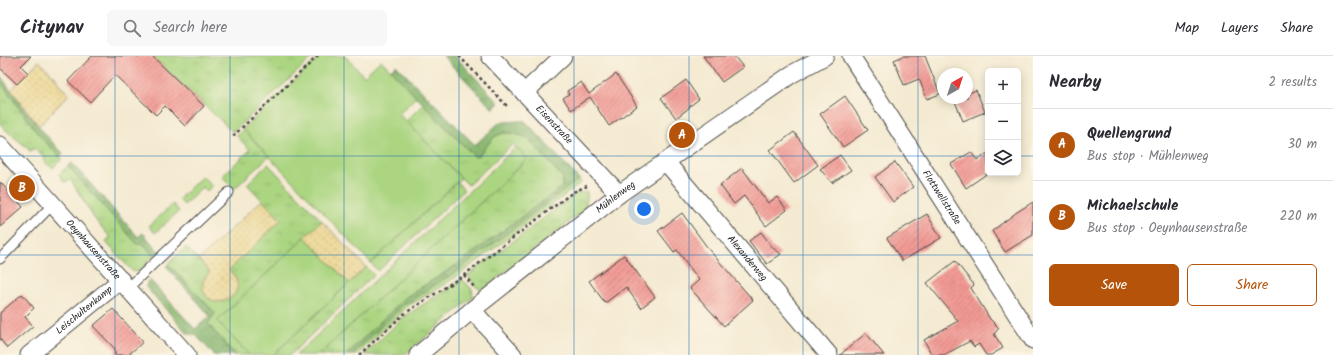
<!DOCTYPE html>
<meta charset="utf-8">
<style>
:root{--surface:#fff;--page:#f7f7f7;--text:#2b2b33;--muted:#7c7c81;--line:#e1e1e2;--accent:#b45309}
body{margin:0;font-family:Kalam,sans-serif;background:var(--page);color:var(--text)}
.controls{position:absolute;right:12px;top:12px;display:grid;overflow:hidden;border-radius:6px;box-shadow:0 2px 10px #0003}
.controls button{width:36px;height:36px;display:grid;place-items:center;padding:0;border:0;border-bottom:1px solid var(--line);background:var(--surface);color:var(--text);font:20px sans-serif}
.compass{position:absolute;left:937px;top:12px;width:36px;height:36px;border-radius:50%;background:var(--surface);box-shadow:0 2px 10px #0003;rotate:39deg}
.you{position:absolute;left:644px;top:153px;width:14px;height:14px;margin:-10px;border:3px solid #fff;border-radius:50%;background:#1a73e8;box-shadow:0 0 0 6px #1a73e833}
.badge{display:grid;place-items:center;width:26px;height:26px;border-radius:50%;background:var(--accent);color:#fff;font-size:13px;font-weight:700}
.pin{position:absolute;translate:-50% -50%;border:2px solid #fff;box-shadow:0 1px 4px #0006}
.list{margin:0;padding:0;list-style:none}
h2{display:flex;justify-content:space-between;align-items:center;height:52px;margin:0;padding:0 16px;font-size:17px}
h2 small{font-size:13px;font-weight:400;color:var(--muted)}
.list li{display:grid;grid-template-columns:26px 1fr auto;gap:12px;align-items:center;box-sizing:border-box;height:72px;padding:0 16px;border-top:1px solid var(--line)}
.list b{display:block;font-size:15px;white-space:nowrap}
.list p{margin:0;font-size:13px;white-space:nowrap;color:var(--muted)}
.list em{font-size:13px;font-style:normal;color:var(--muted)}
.actions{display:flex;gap:8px;padding:12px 16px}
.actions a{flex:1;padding:9px 0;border:1px solid var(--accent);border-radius:6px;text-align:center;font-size:14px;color:var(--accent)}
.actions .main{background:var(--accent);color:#fff}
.icon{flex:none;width:22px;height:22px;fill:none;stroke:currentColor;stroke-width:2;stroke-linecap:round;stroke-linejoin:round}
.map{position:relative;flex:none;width:1033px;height:299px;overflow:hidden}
header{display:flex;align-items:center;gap:24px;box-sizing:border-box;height:56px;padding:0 20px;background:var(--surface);border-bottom:1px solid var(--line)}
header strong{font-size:19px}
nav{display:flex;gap:22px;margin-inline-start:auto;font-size:14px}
.search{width:280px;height:36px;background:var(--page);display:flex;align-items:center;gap:10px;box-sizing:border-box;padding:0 14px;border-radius:6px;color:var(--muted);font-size:15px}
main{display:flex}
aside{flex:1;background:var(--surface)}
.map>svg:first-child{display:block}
.grass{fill:url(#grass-tufts);stroke:#6b8056}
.forest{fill:url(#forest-crowns);stroke:#5a704d}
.sand{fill:url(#sand-dots);stroke:#8c8264}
.pitch{fill:#abd581;stroke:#6b8056}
.building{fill:url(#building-hatch)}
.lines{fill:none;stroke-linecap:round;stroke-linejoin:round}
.service-casing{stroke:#494844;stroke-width:11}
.minor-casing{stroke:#494844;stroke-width:19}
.path{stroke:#494844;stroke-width:2.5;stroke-dasharray:3 3;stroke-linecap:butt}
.service{stroke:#fff;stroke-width:9}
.minor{stroke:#fff;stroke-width:17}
.grid{fill:none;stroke:#1f6fb2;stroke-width:1;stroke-opacity:0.55}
.labels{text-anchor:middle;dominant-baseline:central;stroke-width:4;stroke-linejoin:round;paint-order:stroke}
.street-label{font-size:10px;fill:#2b2b2b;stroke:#fcf5e5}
</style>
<header>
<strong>Citynav</strong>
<div class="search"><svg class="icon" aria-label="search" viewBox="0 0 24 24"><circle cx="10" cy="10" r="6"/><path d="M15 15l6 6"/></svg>Search here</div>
<nav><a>Map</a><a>Layers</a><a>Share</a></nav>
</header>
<main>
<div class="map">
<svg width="1033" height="299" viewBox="0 0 1033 299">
<defs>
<pattern id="grass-tufts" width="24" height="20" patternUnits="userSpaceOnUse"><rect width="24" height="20" fill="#abd581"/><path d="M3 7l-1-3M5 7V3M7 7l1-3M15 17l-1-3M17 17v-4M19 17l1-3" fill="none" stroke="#93b770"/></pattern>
<pattern id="forest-crowns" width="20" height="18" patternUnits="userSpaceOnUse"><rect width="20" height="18" fill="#88b66f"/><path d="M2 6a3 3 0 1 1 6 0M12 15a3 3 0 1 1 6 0" fill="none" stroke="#6f945b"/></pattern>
<pattern id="sand-dots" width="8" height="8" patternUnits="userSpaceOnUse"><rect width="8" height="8" fill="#eeda9e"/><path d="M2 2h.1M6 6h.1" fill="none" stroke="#cb8" stroke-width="1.8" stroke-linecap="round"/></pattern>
<pattern id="building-hatch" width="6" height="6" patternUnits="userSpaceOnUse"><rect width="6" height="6" fill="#f29a94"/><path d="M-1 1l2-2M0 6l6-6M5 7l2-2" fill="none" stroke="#c47e79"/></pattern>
</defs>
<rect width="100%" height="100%" fill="#fcf5e5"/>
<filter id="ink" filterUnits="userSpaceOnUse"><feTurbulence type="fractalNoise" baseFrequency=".025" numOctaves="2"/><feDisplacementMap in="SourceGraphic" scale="8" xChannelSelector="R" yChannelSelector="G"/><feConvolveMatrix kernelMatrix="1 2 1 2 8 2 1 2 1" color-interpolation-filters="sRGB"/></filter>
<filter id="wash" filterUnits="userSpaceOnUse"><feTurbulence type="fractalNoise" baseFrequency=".012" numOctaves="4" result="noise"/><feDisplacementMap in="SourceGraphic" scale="16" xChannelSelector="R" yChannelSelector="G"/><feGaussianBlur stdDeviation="0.9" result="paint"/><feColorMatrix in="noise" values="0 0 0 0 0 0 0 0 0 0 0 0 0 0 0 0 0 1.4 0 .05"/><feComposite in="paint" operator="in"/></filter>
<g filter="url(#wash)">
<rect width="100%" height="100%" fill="#f4ead1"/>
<g class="grass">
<path d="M152 0H314L233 76Z"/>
<path d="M0 25 39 78 62 103 53 112 43 105 46 101 33 92 30 96 29 93 7 75 0 68Z"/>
<path d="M423 48 475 101 479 99 494 81 503 77H513L528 82 563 122 562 131 457 209 406 241 346 299H319L527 103 513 88 468 129 406 65Z"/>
<path d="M243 73 269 100 234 133 222 120 250 94 237 80Z"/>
<path d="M268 108 322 165 217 265 249 299H235L208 268 215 257 168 208 186 191 210 216C198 226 202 241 217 246L235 237C239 227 236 221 228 214L281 164 247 128Z"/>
<path d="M68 110 138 188 141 186 154 200 138 216 132 215 106 186 110 181 94 162 71 124 64 126 59 118Z"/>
<path d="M202 120 212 130 207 135 203 131 184 149 179 143Z"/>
<path d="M579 123 581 127 456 221 407 251 357 299H352L403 249 457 215Z"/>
<path d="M457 126 464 134 378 215 371 207Z"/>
<path d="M587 136V143L584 154 482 234 475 230 468 219 577 137Z"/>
<path d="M173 148 179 155 155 177 149 170Z"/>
<path d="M366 211 374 219 290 299H273Z"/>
<path d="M462 223 472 233 473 241 404 299H364L404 261Z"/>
</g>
<g class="forest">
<path d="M443 0H455L499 47 493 53Z"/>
<path d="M396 9 475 89 500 66C508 67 516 64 525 65L579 123 457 215 403 249 352 299H346L406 241 457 209 562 131 563 122 528 82 513 77H503L494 81 479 99 475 101 390 14Z"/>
<path d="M0 19C19 46 39 74 63 97L60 101 39 79 17 49 0 25Z"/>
<path d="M72 107 138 181 143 177 159 196 154 200 142 186 138 189 68 110Z"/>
<path d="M168 208 215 257 208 268 235 299H214L195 278H188L146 231 147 226 150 224 195 273 210 260 166 210Z"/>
</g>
<g class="sand">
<path d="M39 5 55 21 60 30 69 38 39 70 11 34Z"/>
<path d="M262 144 281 164 229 214C231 217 235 220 236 223 245 245 207 256 203 232 202 225 205 221 210 216L199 204Z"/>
<path d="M322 165 366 211 349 227 305 181Z"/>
</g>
<g class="pitch">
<path d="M320 0H345L364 20 381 4 416 41 399 58 461 122 371 207 243 73Z"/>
<path d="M516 91 527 103 319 299H296Z"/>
<path d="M305 181 349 227 273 299H249L217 265Z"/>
</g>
<g id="blocks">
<g class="building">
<path d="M0 0H31L21 10 28 17 17 28 0 12Z"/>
<path d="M92 0H152L204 50 185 70 165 50 156 59 115 19 90 46 68 25Z"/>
<path d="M703 0H734L743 11 722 26Z"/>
<path d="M904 0H925L940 38 927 43 919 23 904 29 894 4Z"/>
<path d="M616 18 637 50 609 70 590 41 571 54 563 42 569 38 567 35 581 26 589 38Z"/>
<path d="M686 24 699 43 690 50 689 52 676 62 661 42Z"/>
<path d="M976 34 985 56 963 65 954 43 967 42V38Z"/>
<path d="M845 40 868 74 843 91 820 58Z"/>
<path d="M794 76 818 109 794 127 770 94Z"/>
<path d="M971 96 977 104 988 97V117L966 132 951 108Z"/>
<path d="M840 99 851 114 832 127 820 113Z"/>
<path d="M895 106 913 131 893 146 875 121Z"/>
<path d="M742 112 768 147 777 141 787 154 766 170 744 140 734 148 720 129Z"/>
<path d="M0 126 23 151 0 171Z"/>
<path d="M1033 146V179L1005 196 992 175 1017 156Z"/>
<path d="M682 157 710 195 753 244 724 270 690 232 699 224 677 194 674 196 658 175Z"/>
<path d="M927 158 941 182 902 205 887 182Z"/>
<path d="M761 176 773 192 781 198 767 208 749 185Z"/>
<path d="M624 199 655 241 641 252 626 231 605 247 589 225Z"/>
<path d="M955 205 974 229 971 232 990 263 999 272 994 278 1003 292 991 299H986L979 288 974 291 970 285 944 299H932L924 284 958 265 927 227Z"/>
<path d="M22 238 34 252 25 261 33 270 7 292 0 283V257Z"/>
<path d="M113 253 143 286 128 299H115V293L93 270Z"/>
<path d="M866 277 884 299H840Z"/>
</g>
</g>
</g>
<g filter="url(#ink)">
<use href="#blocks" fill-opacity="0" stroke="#494844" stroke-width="1"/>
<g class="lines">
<defs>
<g id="service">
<path d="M0 203 53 148"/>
<path d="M128 232 229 136"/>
</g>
<g id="minor">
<path id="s1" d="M490 0 619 138"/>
<path id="s2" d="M851 0 1033 284"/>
<path d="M524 37 563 0"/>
<path id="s3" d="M0 89 187 299"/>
<path id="s4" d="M666 106 829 299"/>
<path d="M472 254 513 299"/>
<path id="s5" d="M29 299 121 224"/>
<path id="s6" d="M418 299 472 254 619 138 792 18 825 0"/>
</g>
</defs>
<use href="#service" class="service-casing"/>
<use href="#minor" class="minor-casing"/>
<g class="path">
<path d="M459 0 507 50"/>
<path d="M233 80 318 0"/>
<path d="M464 219 474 231"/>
<path d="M359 299 404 258 464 219 573 136 587 130"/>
</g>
<use href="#service" class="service"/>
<use href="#minor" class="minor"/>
</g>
</g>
<path class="grid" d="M115 0V299M230 0V299M344 0V299M459 0V299M574 0V299M689 0V299M803 0V299M918 0V299M0 100H988M1018 100H1033M0 199H1033"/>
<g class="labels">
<g class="street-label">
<text stroke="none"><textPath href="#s1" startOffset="94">Eisenstraße</textPath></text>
<text stroke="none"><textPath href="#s6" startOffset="253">Mühlenweg</textPath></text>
<text stroke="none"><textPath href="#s2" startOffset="168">Flottwellstraße</textPath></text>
<text stroke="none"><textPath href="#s3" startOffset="140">Oeynhausenstraße</textPath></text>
<text stroke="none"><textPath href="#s4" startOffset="126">Alexanderweg</textPath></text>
<text stroke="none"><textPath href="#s5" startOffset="71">Leischultenkamp</textPath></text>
</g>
</g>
</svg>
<div class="controls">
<button>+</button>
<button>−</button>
<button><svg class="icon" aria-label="layers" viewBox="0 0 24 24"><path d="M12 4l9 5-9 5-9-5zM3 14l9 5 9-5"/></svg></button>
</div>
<svg class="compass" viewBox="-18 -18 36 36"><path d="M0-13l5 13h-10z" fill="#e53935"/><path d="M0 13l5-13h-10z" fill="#7c7c81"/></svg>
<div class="you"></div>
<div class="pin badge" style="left:682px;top:79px">A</div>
<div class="pin badge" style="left:22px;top:132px">B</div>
</div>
<aside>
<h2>Nearby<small>2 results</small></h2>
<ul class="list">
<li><span class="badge">A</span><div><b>Quellengrund</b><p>Bus stop · Mühlenweg</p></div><em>30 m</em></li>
<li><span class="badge">B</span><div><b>Michaelschule</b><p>Bus stop · Oeynhausenstraße</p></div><em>220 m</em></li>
</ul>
<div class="actions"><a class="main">Save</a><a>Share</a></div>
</aside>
</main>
